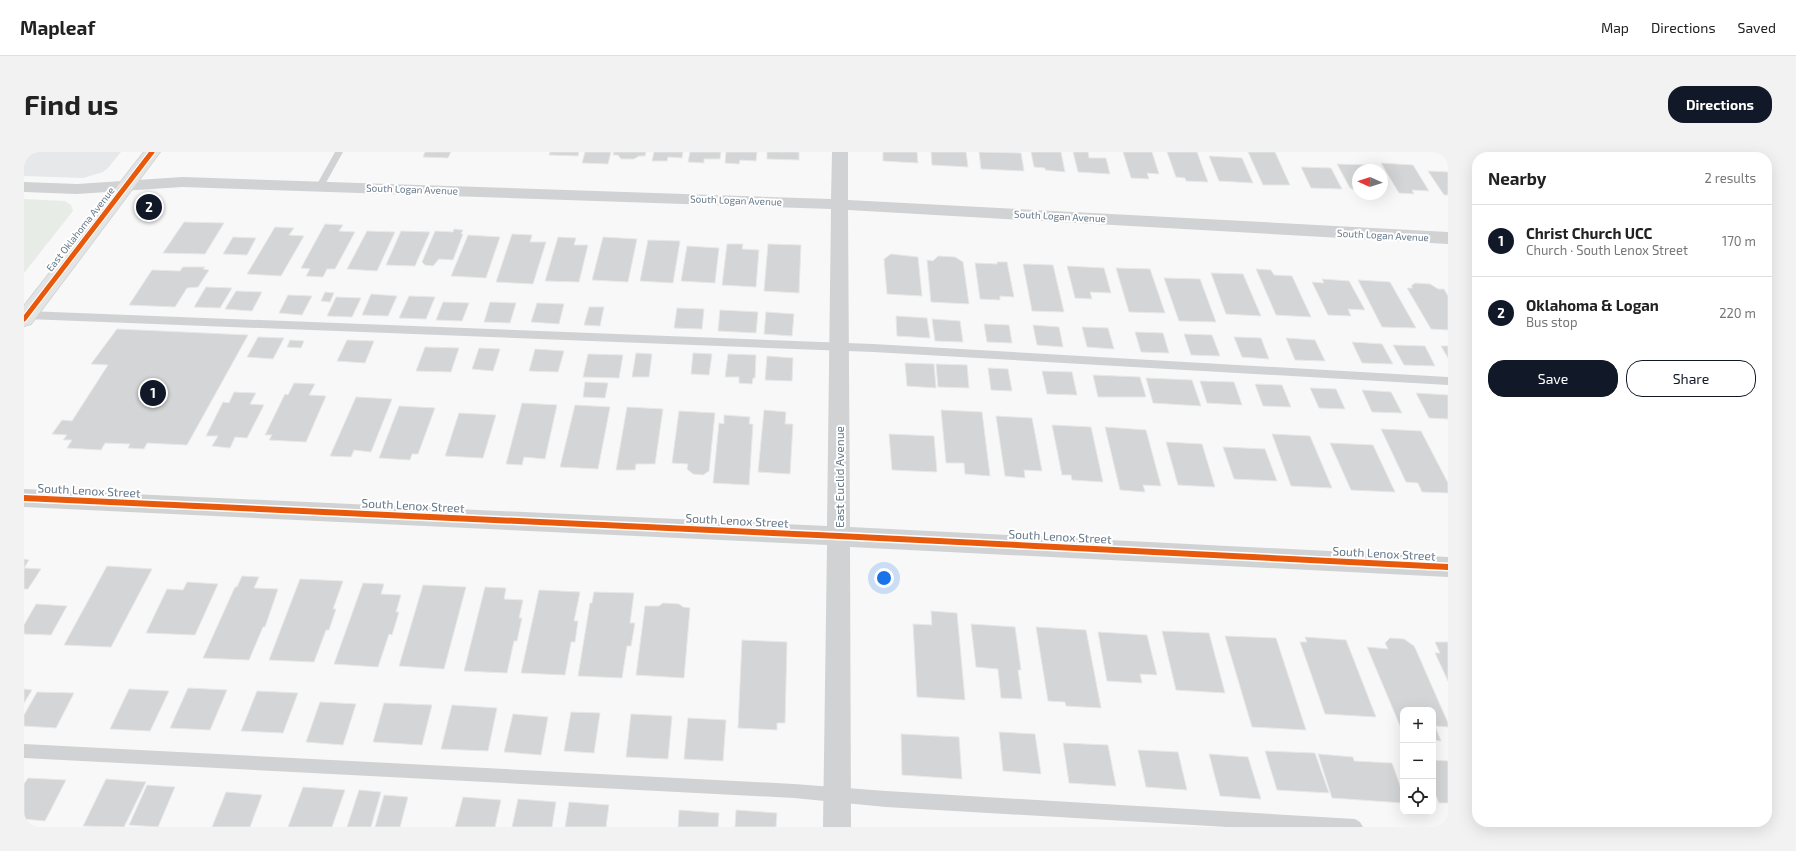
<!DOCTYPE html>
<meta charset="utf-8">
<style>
:root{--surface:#fff;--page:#f2f2f2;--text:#222;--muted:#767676;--line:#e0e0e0;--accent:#111827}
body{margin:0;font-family:"Exo 2",sans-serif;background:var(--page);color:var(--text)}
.controls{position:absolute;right:12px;bottom:12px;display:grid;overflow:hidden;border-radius:8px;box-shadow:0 4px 16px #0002}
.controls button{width:36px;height:36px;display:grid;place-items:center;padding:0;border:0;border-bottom:1px solid var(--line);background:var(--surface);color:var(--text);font:20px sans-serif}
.compass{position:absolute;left:1328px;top:12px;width:36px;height:36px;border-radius:50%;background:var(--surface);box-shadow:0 4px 16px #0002;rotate:273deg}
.you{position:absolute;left:860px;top:426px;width:14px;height:14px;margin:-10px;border:3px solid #fff;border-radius:50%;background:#1a73e8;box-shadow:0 0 0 6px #1a73e833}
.badge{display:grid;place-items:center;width:26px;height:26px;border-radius:50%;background:var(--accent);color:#fff;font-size:13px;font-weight:700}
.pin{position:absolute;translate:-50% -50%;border:2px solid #fff;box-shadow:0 1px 4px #0006}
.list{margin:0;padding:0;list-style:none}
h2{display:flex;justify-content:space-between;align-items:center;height:52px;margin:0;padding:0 16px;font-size:17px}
h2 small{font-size:13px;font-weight:400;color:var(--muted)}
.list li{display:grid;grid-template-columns:26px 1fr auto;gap:12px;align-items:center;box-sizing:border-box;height:72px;padding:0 16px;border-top:1px solid var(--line)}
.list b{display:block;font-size:15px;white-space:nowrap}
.list p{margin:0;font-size:13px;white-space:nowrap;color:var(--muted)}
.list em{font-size:13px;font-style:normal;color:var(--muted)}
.actions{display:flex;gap:8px;padding:12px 16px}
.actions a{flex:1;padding:9px 0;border:1px solid var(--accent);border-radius:16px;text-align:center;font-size:14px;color:var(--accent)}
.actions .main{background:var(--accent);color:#fff}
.icon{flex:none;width:22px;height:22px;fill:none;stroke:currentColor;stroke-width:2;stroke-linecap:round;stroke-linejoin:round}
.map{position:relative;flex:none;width:1424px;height:675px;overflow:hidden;border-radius:16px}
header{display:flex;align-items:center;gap:24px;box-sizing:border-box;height:56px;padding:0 20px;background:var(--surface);border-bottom:1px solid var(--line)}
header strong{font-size:19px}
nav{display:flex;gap:22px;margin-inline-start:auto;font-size:14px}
.intro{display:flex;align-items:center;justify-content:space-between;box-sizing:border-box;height:96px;padding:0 24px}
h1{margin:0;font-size:28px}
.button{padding:10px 18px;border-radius:16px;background:var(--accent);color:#fff;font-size:14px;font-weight:700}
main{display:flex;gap:24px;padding:0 24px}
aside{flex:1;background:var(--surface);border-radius:16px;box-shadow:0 4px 16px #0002}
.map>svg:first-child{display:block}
.built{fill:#e7e8e9}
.green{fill:#e8ece6}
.building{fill:#d4d5d6;stroke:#e8e8e8}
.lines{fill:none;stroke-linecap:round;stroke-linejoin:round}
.secondary-casing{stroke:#d3d5d7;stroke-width:2}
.lane{fill:#d1d2d3;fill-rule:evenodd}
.street{fill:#d1d2d3;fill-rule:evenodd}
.secondary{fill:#e3e4e4;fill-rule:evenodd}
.cycleway-far1-casing{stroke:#fff;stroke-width:7}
.cycleway-casing{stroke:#fff;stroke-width:9}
.cycleway-far1{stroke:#e8590c;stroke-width:5}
.cycleway{stroke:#e8590c;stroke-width:6}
.labels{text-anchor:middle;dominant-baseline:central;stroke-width:4;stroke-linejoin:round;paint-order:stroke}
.far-street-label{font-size:10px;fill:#66788a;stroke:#fff}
.street-label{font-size:12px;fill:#66788a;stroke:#fff}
</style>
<header>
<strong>Mapleaf</strong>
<nav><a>Map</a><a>Directions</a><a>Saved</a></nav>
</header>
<div class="intro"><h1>Find us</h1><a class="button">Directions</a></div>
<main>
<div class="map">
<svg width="1424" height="675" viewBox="0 0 1424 675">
<rect width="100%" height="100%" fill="#f8f8f8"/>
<path class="built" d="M0 0H97L84 16 79 20 59 26 0 24Z"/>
<path class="green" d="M0 47 41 49 47 53 49 59 0 121Z"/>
<g class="building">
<path d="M401 0H427L424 6 399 5Z"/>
<path d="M526 0H555L554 4 525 3Z"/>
<path d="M561 0H587L584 12 558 11Z"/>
<path d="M590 0H622L621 4H615L610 7H597L594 3H589Z"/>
<path d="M630 0H659L658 6 644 5 643 9H628Z"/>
<path d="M666 0H697L696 7H680V11L664 10Z"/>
<path d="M702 0H733L732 9 716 8 715 12 701 11Z"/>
<path d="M743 0H775V8L743 7Z"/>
<path d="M859 0H893L894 11 859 9Z"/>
<path d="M907 0H942L944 15 908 13Z"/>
<path d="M955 0 997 1 1000 19 957 17Z"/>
<path d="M1007 0H1037L1041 20 1021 18V16L1010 15Z"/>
<path d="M1049 0H1064L1065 6H1082L1086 22 1054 20Z"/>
<path d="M1099 0H1128L1135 22 1123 21 1125 27 1107 26Z"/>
<path d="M1143 0H1173L1184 30 1162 29 1161 26 1152 25Z"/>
<path d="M1224 0H1251L1266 33H1239Z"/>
<path d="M1185 4 1218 6 1229 31 1195 29Z"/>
<path d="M1357 11 1389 13 1405 39 1388 38 1390 42 1375 41Z"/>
<path d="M1313 12 1345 13 1347 18H1334V39H1333L1326 36Z"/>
<path d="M1277 15 1307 16 1318 37 1287 36Z"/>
<path d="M1404 19 1424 20V43H1420Z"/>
<path d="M160 70 200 71 181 102 139 101Z"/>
<path d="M301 72 319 73 315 79 331 80 311 117H303L299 125 282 124 286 117 277 116Z"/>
<path d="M251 75 270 76 265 83 280 84 257 124 223 122Z"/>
<path d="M430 77 439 78 437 82H439L429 108 415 107 409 114 401 113 398 110 411 79 429 80Z"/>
<path d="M343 79 371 80 353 119 323 117Z"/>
<path d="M377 79 406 80 391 114 362 113Z"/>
<path d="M488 82 508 83 506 90H522L509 132 472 130Z"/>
<path d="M444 83 476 85 462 126 427 124Z"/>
<path d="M209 85 232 86 223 103 199 102Z"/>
<path d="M534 85 552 86 550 93H564L555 130 521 129Z"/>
<path d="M579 85 613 87 604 130 568 128Z"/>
<path d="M624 88 656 89 649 131 616 129Z"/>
<path d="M703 92H719L718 97 735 98 732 135 698 133Z"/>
<path d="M744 92 777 93 775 141 740 139Z"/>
<path d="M663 94 695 96 691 131 657 129Z"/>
<path d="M867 102 894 105 898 144 863 142 860 107Z"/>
<path d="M914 104 931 105 939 110 945 152 907 150 903 108 909 109Z"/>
<path d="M973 110H983L990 145 976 144V148L956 147 951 111 973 112Z"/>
<path d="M999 112 1029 113 1040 160 1008 159Z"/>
<path d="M1043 114 1080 116 1087 141 1066 140 1068 147 1051 146Z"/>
<path d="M159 115H181L179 117 185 118 174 135 163 136 151 155 105 153 128 118 156 119Z"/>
<path d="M1092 116 1126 117 1141 161 1105 160Z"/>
<path d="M1232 117 1247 118 1250 123 1268 124 1287 165 1252 163Z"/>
<path d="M1187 121 1219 122 1237 164 1202 162Z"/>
<path d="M1140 126 1176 127 1192 170 1155 169Z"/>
<path d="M1298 127 1325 129 1341 158 1324 157 1327 164 1304 163 1288 130 1300 131Z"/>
<path d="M1334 128 1366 130 1392 176 1358 175Z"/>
<path d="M1391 131 1406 132 1414 137H1420L1424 144V178L1407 177 1383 136H1389L1387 134Z"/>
<path d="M182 135 208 136 196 156 170 155Z"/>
<path d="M212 139 238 140 228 159 201 157Z"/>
<path d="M301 140 310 141 306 150 297 149Z"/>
<path d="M347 142 373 144 364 164 338 163Z"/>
<path d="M264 143 288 144 278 163 255 161Z"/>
<path d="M385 144 411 145 402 167 375 166Z"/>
<path d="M312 145 337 146 328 165 303 164Z"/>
<path d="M419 150 445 151 438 169 412 168Z"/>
<path d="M466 150 492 151 486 171 460 170Z"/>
<path d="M513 151 540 152 535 172 507 170Z"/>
<path d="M565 155H580L576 174 560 173Z"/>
<path d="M653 156 680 157 678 177 650 176Z"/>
<path d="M696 158 734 160 732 181 694 179Z"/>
<path d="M742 160 770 162 768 184 740 182Z"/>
<path d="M872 164 903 166 906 186 873 184Z"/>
<path d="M908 167 936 169 939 190 911 189Z"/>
<path d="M960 172 985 173 988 191 963 190Z"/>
<path d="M1009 173 1035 175 1039 195 1013 193Z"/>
<path d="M1058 175 1084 176 1090 197 1063 195Z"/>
<path d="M93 177 224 183 163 293 123 291 120 297 104 296 106 292 81 291 77 298 43 296 48 288H39L43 283 28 282 38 268 48 269 84 213 67 212Z"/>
<path d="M1111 180 1139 181 1145 201 1117 200Z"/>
<path d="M1160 182 1188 183 1196 204 1167 203Z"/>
<path d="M234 185 260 186 249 207 223 205Z"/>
<path d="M1210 185 1237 186 1245 207 1218 205Z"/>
<path d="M1262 186 1291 188 1301 209 1271 208Z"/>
<path d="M266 188 280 189 277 196 263 195Z"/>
<path d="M323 188 350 189 341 211 313 209Z"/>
<path d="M1328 190 1358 192 1369 212 1338 211Z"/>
<path d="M1369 193 1401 194 1411 214 1380 213Z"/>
<path d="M1417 194H1424V206Z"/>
<path d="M401 195 435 196 427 220 392 219Z"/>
<path d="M455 196 476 197 469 219 448 217Z"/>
<path d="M511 197 540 199 534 220 505 219Z"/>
<path d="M612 201 628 202 625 225H608Z"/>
<path d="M669 201 688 202 685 223 667 222Z"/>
<path d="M564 202 599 203 595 226 559 225Z"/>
<path d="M704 202 732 203 731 226H729L728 232 715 231V225H701Z"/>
<path d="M743 204 769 206 768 229 741 228Z"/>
<path d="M881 211 910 212 912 236 883 234Z"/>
<path d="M912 212 943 213 945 236 914 235Z"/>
<path d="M964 216 984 217 988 239 967 238Z"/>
<path d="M1018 219 1048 220 1053 243 1023 242Z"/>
<path d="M1069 223 1116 225 1122 245H1074Z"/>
<path d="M1122 226 1168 228 1177 254 1129 251Z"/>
<path d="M1176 229 1210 230 1218 253 1183 251Z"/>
<path d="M561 230 584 231 581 246 559 245Z"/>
<path d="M270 231 291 232 285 243 302 244 282 290 245 288 248 283H241L261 242 264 243Z"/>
<path d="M1231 232 1258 233 1267 255 1239 254Z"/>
<path d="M1286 236 1312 237 1321 257 1295 256Z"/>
<path d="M1338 238 1367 240 1378 261 1348 260Z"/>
<path d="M210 240 232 241 226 252 240 253 223 286 211 285 206 296 188 294 194 284H182L199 250 205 251Z"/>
<path d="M1392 241 1424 243V267L1405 266Z"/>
<path d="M332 245 368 247 347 300 330 298 327 305 306 304Z"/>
<path d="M498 251 533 253 521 307 500 305 498 313 482 312Z"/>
<path d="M551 253 586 255 574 317 536 315Z"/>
<path d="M375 254 411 256 394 302H388L386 308 355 306Z"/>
<path d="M603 255 639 257 631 312H612L611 318H592Z"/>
<path d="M740 258 762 260 761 272H769L766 322 734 320Z"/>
<path d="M917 258 958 260 966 324 941 322 940 311H922Z"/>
<path d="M655 259 691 261 685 319 679 323 669 322 663 317 664 312 648 311Z"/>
<path d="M435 261 472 263 459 306 421 304Z"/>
<path d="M700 263 726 265 725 272H729L725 333 689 331 695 271 700 272Z"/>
<path d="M972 264 1008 266 1018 319 1000 318 1001 326 981 324Z"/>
<path d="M1028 273 1067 275 1079 330 1048 328 1047 323H1038Z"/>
<path d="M1081 275 1122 278 1137 334 1119 333 1121 340 1096 338Z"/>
<path d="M1357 277 1397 279 1424 331V341L1398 340 1394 331 1382 330Z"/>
<path d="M865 282 910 284 913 320 868 318Z"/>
<path d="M1248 282 1286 284 1308 336 1267 334Z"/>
<path d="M1142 290 1178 292 1191 335 1154 333Z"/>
<path d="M1306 291 1349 293 1371 340 1327 338Z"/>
<path d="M1199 295 1241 297 1253 329 1210 327Z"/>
<path d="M0 407 5 408 0 416 17 417 4 437H0Z"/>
<path d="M83 414 128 417 87 495 40 493Z"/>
<path d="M218 424 235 425 230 436 254 437 241 475H239L225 508 179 506 211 435H213Z"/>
<path d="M276 427 319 429 309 457H312L305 478H302L290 510 245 508Z"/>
<path d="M163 430 194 432 171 483 122 481 143 437 159 438Z"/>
<path d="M339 431 360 432 357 442 377 443 372 460H375L368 483 365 482 354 515 310 512Z"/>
<path d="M399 433 442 435 420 517 375 514Z"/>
<path d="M461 435 482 436 480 447 499 448 495 466H498L493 489H490L483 521 440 519Z"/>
<path d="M515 438 556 440 550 469H554L551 490H547L541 523 497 521Z"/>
<path d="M570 440 610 441 606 471H611L607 494H603L598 526 554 524 566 451H568Z"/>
<path d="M639 451 655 452 659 455 666 456 660 526 612 523 621 454H635Z"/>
<path d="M12 452 43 454 27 483 0 482V473Z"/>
<path d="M907 459 933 461 941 548 893 545 889 472 908 473Z"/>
<path d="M947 472 991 475 997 518H994L998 547 977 546 974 517 952 515Z"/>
<path d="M1012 475 1062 478 1077 556 1042 554 1041 550 1024 549Z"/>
<path d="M1138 479 1185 481 1201 541 1152 538Z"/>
<path d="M1074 480 1123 483 1133 523 1116 522 1118 531 1083 529Z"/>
<path d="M1201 484 1252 486 1282 578 1228 575Z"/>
<path d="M1281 485 1322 488 1352 565 1301 562 1276 490H1283Z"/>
<path d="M1366 486 1380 487 1390 494 1392 498 1424 571V575L1411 574 1417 589 1409 588V558H1379V581L1343 495 1364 497 1361 491Z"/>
<path d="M718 488 763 490 761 571H753V578L714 576Z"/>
<path d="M1411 490H1424V529L1411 501H1416Z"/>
<path d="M164 536 203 538 186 578 146 576Z"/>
<path d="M0 537 8 538 0 551Z"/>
<path d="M105 537 145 539 126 579 86 577Z"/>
<path d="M233 539 274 541 259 581 217 579Z"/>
<path d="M13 540 50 541 32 576 0 574V563Z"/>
<path d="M296 550 332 552 319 593 282 590Z"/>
<path d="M360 551 408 553 398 593 349 590Z"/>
<path d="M428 553 473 556 464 599 417 597Z"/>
<path d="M547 560 576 561 570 601 540 599Z"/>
<path d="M489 562 524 565 517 603 480 600Z"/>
<path d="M607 562 648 564 644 607 602 605Z"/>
<path d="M664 566 702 568 699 609 660 607Z"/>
<path d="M975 580 1011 582 1017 622 979 619Z"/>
<path d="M877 582 935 585 938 627 878 623Z"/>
<path d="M1039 591 1084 593 1092 634 1045 631Z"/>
<path d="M1114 598 1154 600 1163 638 1122 635Z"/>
<path d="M1241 599 1291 601 1305 641 1253 638Z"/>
<path d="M1185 602 1224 605 1237 647 1196 644Z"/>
<path d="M1294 602 1329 605 1330 609 1368 611 1379 642V651L1308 646Z"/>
<path d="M1409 608 1424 609V651H1415L1409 637Z"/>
<path d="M4 626 42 628 21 669 0 667V632Z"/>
<path d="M82 627 122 630 100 675 59 674Z"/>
<path d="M123 633 151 635 134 675 105 673Z"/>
<path d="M279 635 321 638 308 675H264Z"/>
<path d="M335 638 357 640 347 675H323Z"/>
<path d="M202 640 238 643 226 675H188Z"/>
<path d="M360 643 384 645 376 675H351Z"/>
<path d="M439 645 477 648 471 675H431Z"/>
<path d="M494 647 532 650 528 675H488Z"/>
<path d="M545 650 585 653 582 675H541Z"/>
<path d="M655 658 695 661 694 675H654Z"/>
<path d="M712 658 753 661 752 675H711Z"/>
</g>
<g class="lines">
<defs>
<path id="secondary" d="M120 0H136L7 172 0 174V154Z"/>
</defs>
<use href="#secondary" class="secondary-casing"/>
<g class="lane">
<path d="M311 0H319L299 36H293L292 34Z"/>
<path d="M3 159 849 192 1424 225V233L849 200 3 167 0 166V160Z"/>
<path d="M0 592 770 632 862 639 1331 667 1336 670 1339 675H1203L862 655 770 646 0 606Z"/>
</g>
<path class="street" d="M808 0H824V48L1424 80V92L824 58 826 375 1424 405V425L826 395 827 675H799L803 393 0 355V337L803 374 807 57 158 35 53 42 0 40V30L53 32 158 25 807 47Z"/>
<use href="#secondary" class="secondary"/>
<defs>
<path id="cycleway-far1" d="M0 167 128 0"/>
<path id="cycleway" d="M0 346 815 384 1424 415"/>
</defs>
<use href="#cycleway-far1" class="cycleway-far1-casing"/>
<use href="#cycleway" class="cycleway-casing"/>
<use href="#cycleway-far1" class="cycleway-far1"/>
<use href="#cycleway" class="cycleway"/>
</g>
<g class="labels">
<g class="far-street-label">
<text transform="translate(388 37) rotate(2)">South Logan Avenue</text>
<text transform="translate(712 48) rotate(2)">South Logan Avenue</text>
<text transform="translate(1036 64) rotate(3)">South Logan Avenue</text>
<text transform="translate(56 77) rotate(-52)">East Oklahoma Avenue</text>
<text transform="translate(1359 83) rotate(3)">South Logan Avenue</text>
</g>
<g class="street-label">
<text transform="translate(815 325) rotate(-90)">East Euclid Avenue</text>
<text transform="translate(65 338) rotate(3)">South Lenox Street</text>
<text transform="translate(389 353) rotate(3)">South Lenox Street</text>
<text transform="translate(713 368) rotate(3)">South Lenox Street</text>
<text transform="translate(1036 384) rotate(3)">South Lenox Street</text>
<text transform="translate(1360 401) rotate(3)">South Lenox Street</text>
</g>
</g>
</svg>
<div class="controls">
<button>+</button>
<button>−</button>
<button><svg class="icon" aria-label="locate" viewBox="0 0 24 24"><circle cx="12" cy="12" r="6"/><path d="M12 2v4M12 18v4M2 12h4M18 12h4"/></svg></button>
</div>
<svg class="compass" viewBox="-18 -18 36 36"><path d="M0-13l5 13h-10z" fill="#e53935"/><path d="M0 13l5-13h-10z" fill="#767676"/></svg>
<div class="you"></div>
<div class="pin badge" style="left:129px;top:241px">1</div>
<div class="pin badge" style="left:125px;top:55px">2</div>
</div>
<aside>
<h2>Nearby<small>2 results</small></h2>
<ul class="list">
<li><span class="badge">1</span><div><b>Christ Church UCC</b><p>Church · South Lenox Street</p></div><em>170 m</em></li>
<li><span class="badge">2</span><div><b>Oklahoma &amp; Logan</b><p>Bus stop</p></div><em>220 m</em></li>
</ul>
<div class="actions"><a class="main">Save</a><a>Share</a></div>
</aside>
</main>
